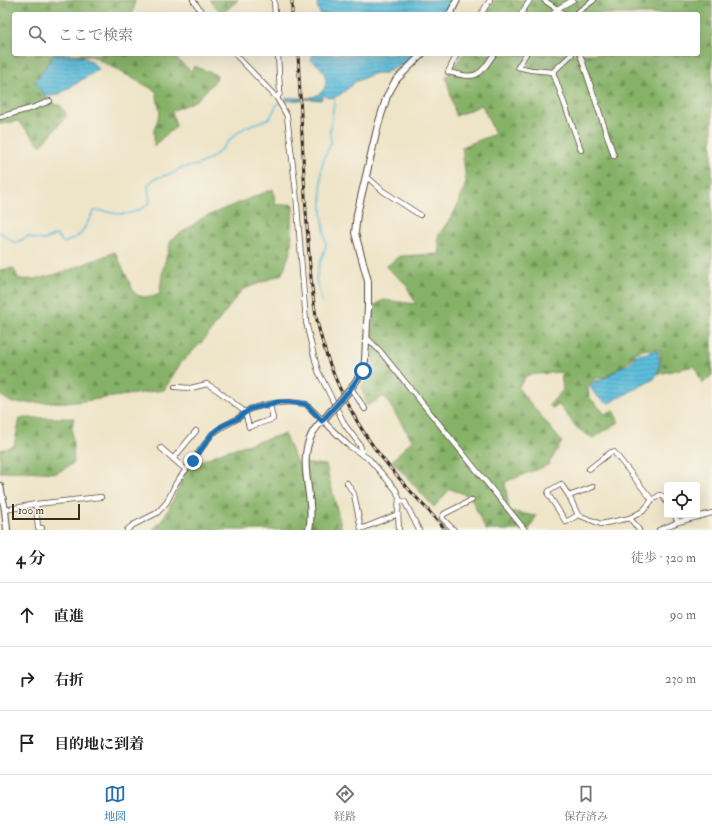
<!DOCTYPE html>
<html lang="ja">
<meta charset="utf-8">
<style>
:root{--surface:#fff;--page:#f2f2f2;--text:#202124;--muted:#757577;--line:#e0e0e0;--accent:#1f6fb2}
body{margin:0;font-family:"IM FELL Double Pica","Noto Serif JP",serif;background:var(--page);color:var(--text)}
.controls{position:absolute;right:12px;bottom:12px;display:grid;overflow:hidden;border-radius:4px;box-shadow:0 4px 16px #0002}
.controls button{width:36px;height:36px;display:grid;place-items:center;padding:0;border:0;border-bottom:1px solid var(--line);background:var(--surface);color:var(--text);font:20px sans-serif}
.scale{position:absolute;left:12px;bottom:10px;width:68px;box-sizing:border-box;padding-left:4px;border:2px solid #3b2a1e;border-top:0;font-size:11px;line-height:14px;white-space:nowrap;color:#3b2a1e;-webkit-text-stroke:3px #f7f3e8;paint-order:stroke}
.stop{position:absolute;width:12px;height:12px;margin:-9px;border:3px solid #1f6fb2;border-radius:50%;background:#fff}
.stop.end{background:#1f6fb2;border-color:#fff;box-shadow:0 1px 4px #0008}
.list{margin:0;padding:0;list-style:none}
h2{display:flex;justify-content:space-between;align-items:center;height:52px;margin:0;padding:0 16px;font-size:17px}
h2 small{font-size:13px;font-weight:400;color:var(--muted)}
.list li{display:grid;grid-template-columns:26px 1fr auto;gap:12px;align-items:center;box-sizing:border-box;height:64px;padding:0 16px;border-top:1px solid var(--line)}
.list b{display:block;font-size:15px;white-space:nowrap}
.list em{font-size:13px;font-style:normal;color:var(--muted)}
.icon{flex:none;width:22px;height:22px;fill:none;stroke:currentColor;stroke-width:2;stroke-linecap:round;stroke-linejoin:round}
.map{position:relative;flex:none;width:712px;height:530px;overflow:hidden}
.search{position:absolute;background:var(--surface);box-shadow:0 4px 16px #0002;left:12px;right:12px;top:12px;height:44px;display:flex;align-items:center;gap:10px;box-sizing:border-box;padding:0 14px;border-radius:4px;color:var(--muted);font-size:15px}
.sheet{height:244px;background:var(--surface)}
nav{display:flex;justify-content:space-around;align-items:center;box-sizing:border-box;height:56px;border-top:1px solid var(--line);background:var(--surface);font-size:11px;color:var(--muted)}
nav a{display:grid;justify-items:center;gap:2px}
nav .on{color:var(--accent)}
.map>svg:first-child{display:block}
.forest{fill:url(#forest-firs);stroke:#606e43}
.water{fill:url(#water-rules);stroke:#4c747d}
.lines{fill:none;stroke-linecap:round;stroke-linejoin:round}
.stream{stroke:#5dbedc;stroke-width:1.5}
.street-casing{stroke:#564637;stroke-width:6}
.secondary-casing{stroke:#564637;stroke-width:8}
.street{stroke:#fff;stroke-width:4.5}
.secondary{stroke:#fff;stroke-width:6}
.rail-casing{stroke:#3b2a1e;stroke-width:3}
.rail{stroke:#f7f3e8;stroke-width:1.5;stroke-dasharray:4.5;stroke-linecap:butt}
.secondary-bridge-casing{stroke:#564637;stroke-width:8;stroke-linecap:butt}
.secondary-bridge{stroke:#fff;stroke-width:6}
.route{stroke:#1f6fb2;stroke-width:5}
</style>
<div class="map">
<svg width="712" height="530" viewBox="0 0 712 530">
<defs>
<pattern id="forest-firs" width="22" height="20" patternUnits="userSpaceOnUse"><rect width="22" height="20" fill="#86b268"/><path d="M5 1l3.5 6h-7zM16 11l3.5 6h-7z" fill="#6f9155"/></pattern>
<pattern id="water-rules" width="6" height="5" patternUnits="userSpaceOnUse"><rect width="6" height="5" fill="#5dbedc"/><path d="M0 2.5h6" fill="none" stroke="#4e9bb2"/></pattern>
</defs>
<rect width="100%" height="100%" fill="#f7f3e8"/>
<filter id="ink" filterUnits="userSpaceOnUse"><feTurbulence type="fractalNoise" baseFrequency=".025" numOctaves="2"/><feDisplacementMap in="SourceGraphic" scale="8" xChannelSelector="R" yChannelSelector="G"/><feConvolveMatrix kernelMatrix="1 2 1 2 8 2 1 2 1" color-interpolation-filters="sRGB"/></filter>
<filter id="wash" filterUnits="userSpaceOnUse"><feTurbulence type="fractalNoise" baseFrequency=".012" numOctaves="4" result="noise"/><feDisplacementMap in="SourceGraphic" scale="16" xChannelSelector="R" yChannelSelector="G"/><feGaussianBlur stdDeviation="0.9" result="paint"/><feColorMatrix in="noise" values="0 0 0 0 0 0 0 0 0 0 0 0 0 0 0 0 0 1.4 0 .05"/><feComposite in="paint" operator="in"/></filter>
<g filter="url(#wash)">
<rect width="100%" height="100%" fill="#eee4c7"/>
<g class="forest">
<path d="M0 0H135L133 14H14V54H166L176 58 191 71 194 66 217 75 216 80 197 100 172 111 176 127 162 138 154 147V130L160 113 156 91 92 56 54 55 35 82 50 103 61 106 67 115 41 146 18 121 0 124Z"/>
<path d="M210 0H238L222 14Z"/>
<path d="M495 0H712V375L702 384 695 366 658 374 661 362 660 350C650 347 642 350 633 354L631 360 605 377 597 378 588 385 589 397 605 414 613 410 619 422 593 438 577 428 559 405 552 408 549 405 563 390 561 372 527 375 518 388 562 442 548 465 505 482 509 511 536 516 529 530H486L470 496 450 489 434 507 392 461 412 440 384 396 367 406 361 387 373 373V306L384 300 416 304 405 283 386 267 399 256 440 254 438 236 455 211 466 183 462 147 495 134 482 105 456 116 446 77 463 54H698V14H487Z"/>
<path d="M273 189 276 205 293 204 291 250 282 274 242 290 203 341 180 364 164 390 76 402 12 403 0 395V270L13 268 19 279C48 282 87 262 115 252L135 294 143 297 159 295 163 269 171 240 204 217Z"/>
<path d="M20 418H74L72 428 74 463 57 473 25 471 0 472V450L14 446Z"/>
<path d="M284 434 297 463 326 465 342 530H152C169 518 178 486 187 467L225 451Z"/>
</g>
<g class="water">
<path d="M318 0H455L448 14H320L317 5Z"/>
<path d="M313 54H417L403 69 399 66 385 73H375L355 82 340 95 330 98 323 95 321 100 311 99 287 101 286 98C293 97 300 99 308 98 325 95 331 83 321 68 319 65 315 63 311 60Z"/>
<path d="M54 55C76 55 83 52 99 69L58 95 46 97 35 82Z"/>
<path d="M655 350 658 351C660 360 660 371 654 379L609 403C602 402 591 392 590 385 596 380 601 380 607 377 612 374 616 370 621 367 627 364 634 364 634 355L644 354Z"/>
</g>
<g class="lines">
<g class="stream">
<path d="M0 232 15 243 29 236 31 238 44 240 56 235 64 243 80 235 94 211C102 209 110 213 119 214 130 215 143 210 150 202L148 185 154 179 173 173 181 168 198 165 206 161 214 156 236 134 246 127 270 118 277 104 287 100"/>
<path d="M322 302 316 279 320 263 326 246 322 212 321 171 324 158 331 143 330 132 335 96"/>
</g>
</g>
</g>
<g filter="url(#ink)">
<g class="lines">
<defs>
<g id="street">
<path d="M193 0 203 14"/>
<path d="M274 0 275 14"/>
<path d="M544 0 564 14"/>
<path d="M481 14 490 0"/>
<path d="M521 14 530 0"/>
<path d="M553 14 557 9 573 0"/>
<path d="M575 14 594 0"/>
<path d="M235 54 277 98 287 116 296 192 306 322 313 352 318 371 345 425 360 445 361 449V454"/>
<path d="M457 54 448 72C477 79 478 78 494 54"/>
<path d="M526 54 518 67 531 70 553 72 572 54"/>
<path d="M580 54 614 156"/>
<path d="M553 72 581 150"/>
<path d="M277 98 280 93 278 54"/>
<path d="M0 117 32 108 50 101"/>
<path d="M366 176 383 191 420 215"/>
<path d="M367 338 380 351 525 530"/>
<path d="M175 387 191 388 207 384 217 390 245 412 249 427 273 419 270 404"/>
<path d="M351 388 365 409"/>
<path d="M161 448 186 470"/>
<path d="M173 459 196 431"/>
<path d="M589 469 611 452H614L652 500"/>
<path d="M347 483 354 494 361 529 398 514"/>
<path d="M561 484 569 496 578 515 566 522 548 494 549 491Z"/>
<path d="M569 496 593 487"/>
<path d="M399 500 405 502 419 530"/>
<path d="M5 510 36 504"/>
<path d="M578 515 601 524 630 518 639 530"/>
<path d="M674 515 678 522"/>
<path d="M630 518 643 511 652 500 660 495 663 496 667 503"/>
<path d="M42 528H38L36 504 101 497"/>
<path d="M127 530 133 525 157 513 167 502 176 483 212 434 222 427 237 419 250 409 268 404 289 402 306 404 349 446 369 459 396 490 399 498 398 512 399 530"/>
<path d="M454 530 442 518 444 514 472 500"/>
<path d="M659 530 678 522 712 513"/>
</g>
<g id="secondary">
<path d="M450 14 457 0"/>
<path d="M349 391 363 371 365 360 368 307V281L355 233 357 214 378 125 387 96 396 80 422 54"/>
<path d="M0 486 5 510 7 530"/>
<path d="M309 530C316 499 296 464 312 434 316 426 324 420 330 412"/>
</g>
</defs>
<use href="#street" class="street-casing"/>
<use href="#secondary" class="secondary-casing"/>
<use href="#street" class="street"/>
<use href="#secondary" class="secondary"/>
<defs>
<g id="rail">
<path d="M292 0V14"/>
<path d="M298 54C300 101 303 149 305 196 308 236 309 277 316 316 323 350 335 382 352 412 375 457 413 493 446 530"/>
</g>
</defs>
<use href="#rail" class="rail-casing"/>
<use href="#rail" class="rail"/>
<defs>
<path id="secondary-bridge" d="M330 412 349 391"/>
</defs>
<use href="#secondary-bridge" class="secondary-bridge-casing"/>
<use href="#secondary-bridge" class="secondary-bridge"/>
</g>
</g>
<g class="lines" filter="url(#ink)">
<path class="route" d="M193 461 212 434 222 426 237 419 250 409 278 402H289L299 403 306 404 322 421 349 391 363 371"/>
</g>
</svg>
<div class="controls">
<button><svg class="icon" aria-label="locate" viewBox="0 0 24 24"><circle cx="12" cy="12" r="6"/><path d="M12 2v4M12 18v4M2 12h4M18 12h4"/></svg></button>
</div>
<div class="scale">100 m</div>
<div class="stop" style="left:363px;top:371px"></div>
<div class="stop end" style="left:193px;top:461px"></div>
<div class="search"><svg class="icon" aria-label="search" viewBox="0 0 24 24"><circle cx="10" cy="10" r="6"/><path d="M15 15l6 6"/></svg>ここで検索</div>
</div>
<section class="sheet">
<h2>4 分<small>徒歩 · 320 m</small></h2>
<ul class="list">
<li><svg class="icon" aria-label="ahead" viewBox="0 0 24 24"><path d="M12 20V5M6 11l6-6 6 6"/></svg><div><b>直進</b></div><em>90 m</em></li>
<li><svg class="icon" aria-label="right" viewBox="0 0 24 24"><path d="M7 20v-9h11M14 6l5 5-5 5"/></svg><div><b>右折</b></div><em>230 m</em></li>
<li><svg class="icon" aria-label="arrive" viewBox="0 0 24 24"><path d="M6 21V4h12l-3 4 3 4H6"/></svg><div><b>目的地に到着</b></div></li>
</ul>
</section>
<nav>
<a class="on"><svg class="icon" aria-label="map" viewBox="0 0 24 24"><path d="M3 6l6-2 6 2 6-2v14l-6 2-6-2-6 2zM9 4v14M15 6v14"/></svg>地図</a>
<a><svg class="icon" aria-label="directions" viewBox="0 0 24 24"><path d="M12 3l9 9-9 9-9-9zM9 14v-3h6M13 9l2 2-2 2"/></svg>経路</a>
<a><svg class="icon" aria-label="saved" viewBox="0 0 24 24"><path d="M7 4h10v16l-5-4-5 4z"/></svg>保存済み</a>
</nav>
